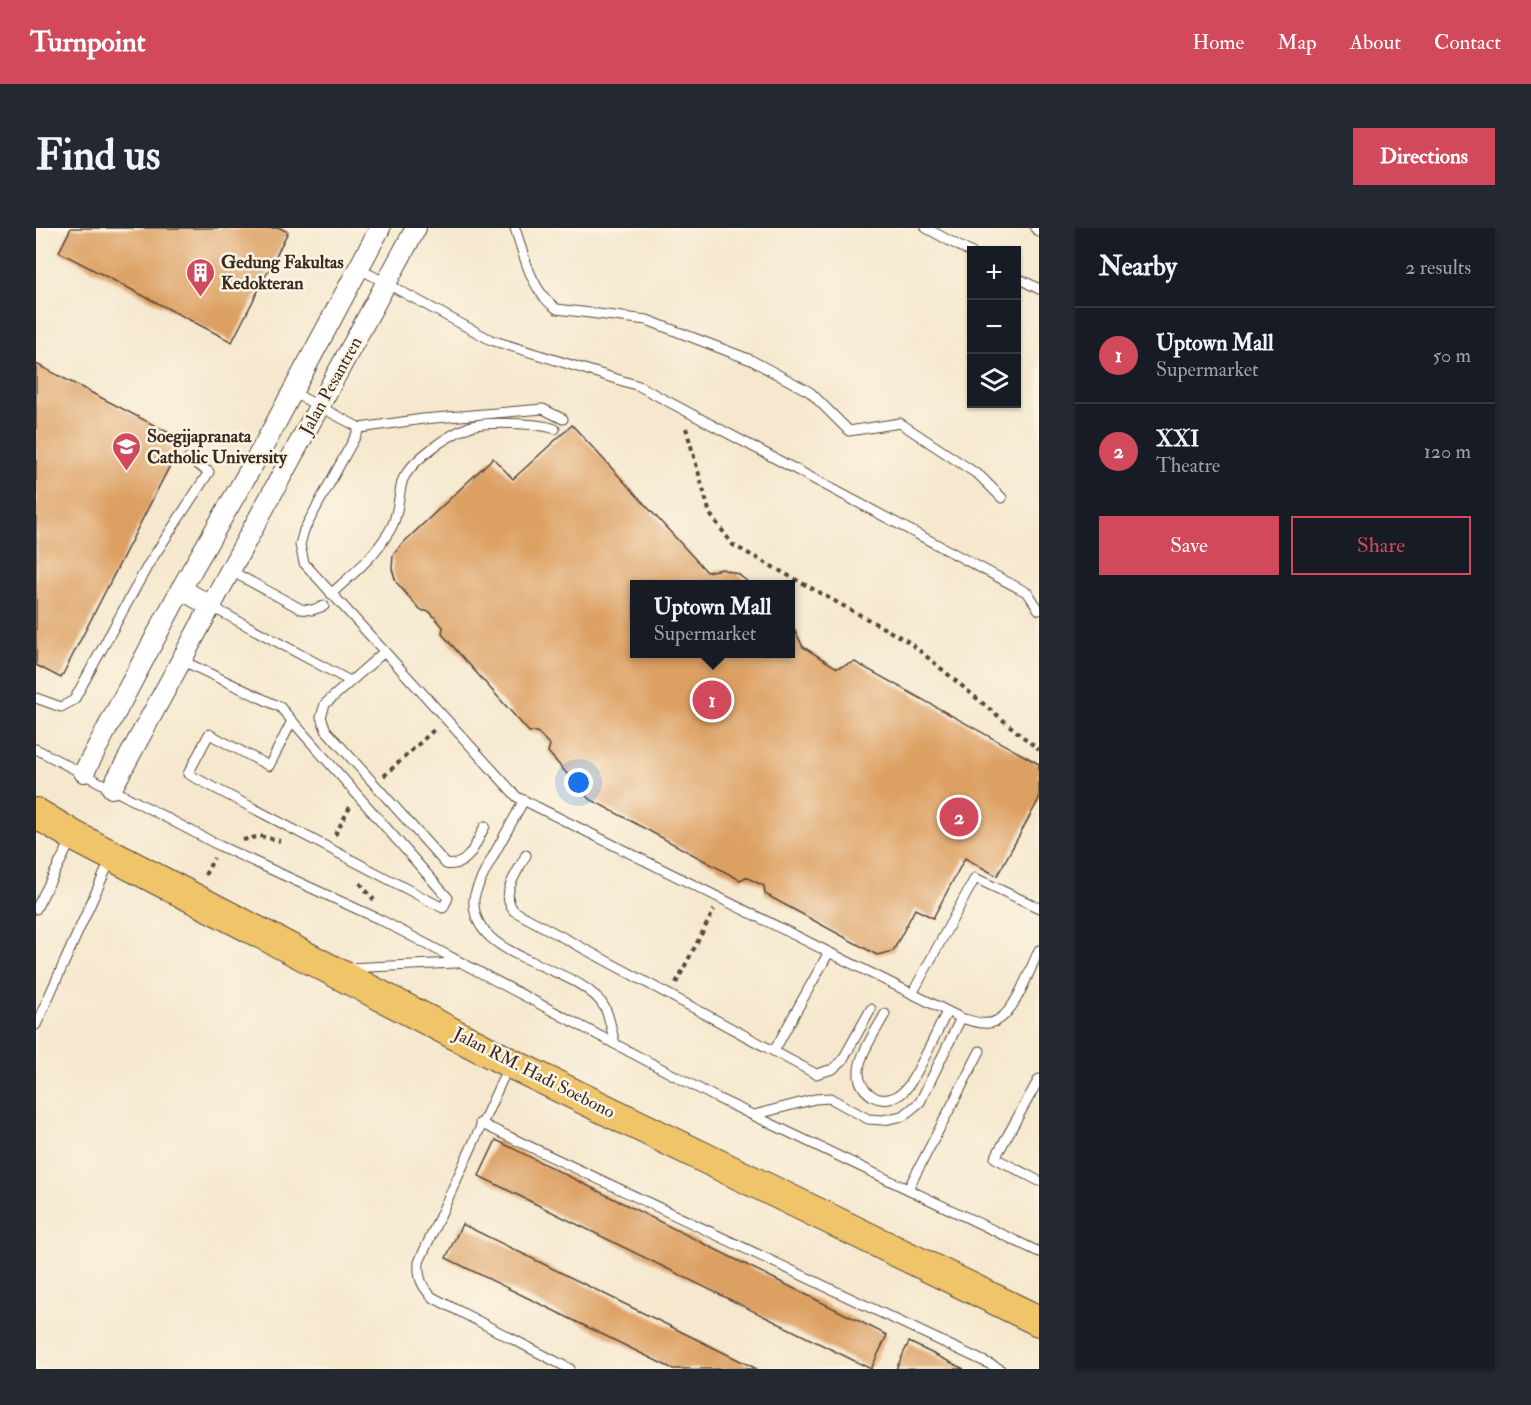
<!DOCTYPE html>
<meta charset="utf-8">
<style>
:root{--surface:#171b24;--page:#242831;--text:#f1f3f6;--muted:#9ea1a6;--line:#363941;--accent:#d1495b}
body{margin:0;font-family:"IM FELL Double Pica",serif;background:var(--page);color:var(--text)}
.controls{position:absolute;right:18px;top:18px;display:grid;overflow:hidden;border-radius:0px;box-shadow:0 2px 4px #0004}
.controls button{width:54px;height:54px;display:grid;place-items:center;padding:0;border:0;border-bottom:2px solid var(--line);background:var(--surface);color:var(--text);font:30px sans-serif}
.you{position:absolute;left:543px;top:555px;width:21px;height:21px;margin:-15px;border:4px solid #fff;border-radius:50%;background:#1a73e8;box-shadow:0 0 0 9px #1a73e833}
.badge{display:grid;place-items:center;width:39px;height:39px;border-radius:50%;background:var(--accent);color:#fff;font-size:20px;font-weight:700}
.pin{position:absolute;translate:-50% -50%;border:3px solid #fff;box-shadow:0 2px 6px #0006}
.popup{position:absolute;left:594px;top:352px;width:165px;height:78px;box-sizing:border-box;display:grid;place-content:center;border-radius:0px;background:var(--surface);filter:drop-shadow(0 2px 4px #0005);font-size:20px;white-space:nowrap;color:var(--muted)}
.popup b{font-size:22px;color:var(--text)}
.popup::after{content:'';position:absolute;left:50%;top:100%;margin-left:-12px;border:12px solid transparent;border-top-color:var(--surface)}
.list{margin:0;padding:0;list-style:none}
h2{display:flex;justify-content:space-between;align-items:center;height:78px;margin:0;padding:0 24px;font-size:26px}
h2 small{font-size:20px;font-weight:400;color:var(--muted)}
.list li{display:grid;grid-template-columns:39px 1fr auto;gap:18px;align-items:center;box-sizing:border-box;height:96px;padding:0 24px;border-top:2px solid var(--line)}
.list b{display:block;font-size:22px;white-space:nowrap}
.list p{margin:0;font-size:20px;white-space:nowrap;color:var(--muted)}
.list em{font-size:20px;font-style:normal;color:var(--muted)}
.actions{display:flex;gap:12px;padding:18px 24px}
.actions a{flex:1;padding:14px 0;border:2px solid var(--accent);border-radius:0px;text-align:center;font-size:21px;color:var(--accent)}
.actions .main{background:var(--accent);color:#fff}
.icon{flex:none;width:33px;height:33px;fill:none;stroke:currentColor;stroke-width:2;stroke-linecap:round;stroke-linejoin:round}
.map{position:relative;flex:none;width:1003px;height:1141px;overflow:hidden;border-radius:0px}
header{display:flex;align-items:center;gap:36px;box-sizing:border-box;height:84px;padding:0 30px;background:var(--accent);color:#fff}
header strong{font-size:28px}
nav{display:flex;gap:33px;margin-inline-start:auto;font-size:21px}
.intro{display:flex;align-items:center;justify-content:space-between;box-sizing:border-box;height:144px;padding:0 36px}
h1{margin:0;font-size:42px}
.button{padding:15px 27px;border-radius:0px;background:var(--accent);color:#fff;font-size:21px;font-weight:700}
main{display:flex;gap:36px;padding:0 36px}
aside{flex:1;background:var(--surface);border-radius:0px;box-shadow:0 2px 4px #0004}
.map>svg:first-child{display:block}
.building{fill:#dda064}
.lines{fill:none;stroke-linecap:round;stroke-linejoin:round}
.service-casing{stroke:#574638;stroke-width:11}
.minor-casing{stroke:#574638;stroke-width:22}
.primary-casing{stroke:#574638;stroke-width:32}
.path{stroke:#574638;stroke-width:4;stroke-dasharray:4.5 4.5;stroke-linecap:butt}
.service{stroke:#fff;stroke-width:9}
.minor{stroke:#fff;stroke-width:20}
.primary{stroke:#f0c469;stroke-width:30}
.labels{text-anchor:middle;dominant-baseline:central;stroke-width:5;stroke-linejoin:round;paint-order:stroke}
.poi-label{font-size:18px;font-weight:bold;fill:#3b2a1e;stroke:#fcf5e5;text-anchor:start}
.street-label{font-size:18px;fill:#3b2a1e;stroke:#fcf5e5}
</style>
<header>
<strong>Turnpoint</strong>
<nav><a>Home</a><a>Map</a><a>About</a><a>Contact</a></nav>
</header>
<div class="intro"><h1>Find us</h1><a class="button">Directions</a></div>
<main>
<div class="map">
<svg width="1003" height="1141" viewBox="0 0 1003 1141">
<rect width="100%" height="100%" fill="#fcf5e5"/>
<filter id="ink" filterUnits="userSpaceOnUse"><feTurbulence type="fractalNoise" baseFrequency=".0167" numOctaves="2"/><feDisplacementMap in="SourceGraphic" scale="12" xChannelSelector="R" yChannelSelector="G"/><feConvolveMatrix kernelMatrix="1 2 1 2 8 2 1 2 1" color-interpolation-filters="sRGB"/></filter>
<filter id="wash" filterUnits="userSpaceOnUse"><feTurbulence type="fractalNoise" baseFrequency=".008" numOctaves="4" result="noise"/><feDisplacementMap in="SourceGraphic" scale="24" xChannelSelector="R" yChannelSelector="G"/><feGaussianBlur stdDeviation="1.35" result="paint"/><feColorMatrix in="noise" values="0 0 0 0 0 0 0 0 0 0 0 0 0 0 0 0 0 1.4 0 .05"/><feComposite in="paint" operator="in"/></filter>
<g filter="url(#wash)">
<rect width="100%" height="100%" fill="#f5e8ce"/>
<g id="blocks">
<g class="building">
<path d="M35 0H244L252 4 196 114 23 24Z"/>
<path d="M0 136 147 212 25 450 0 437Z"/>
<path d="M536 197 671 344 686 341 702 346 714 356H598V426H754V392L767 419 801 440 819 434 1003 536V571L961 648 929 630 897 690 879 681 857 723 841 727 729 666 728 658 710 649 704 652 552 570 512 524 514 517 501 504H493L406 406 407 399 394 384 384 382 360 354 356 341 357 327 368 314 457 230 477 251Z"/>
<path d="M460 912 851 1107 835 1141 443 948Z"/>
<path d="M426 996 721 1141H637L410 1030Z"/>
<path d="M873 1114 928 1141H860Z"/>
</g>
</g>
</g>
<g filter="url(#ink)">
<use href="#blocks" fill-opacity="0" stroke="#574638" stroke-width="1.5"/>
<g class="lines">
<defs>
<g id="service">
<path d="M479 0C488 28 496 65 521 81L611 92 715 132 774 164 813 203 864 195 944 248 966 270"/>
<path d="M890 0 936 25"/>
<path d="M999 0 1003 4"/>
<path d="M322 40 455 112 603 158 992 365 1003 382"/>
<path d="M980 49 1003 61"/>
<path d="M256 164 324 200 387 191 507 181 527 191"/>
<path d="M324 200 268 302 264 317 268 335 481 569 925 790C937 793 951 799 962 792 980 782 994 741 1003 722"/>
<path d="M195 343 265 381 276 382 288 378"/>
<path d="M295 366C317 346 339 328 354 302 364 286 362 260 368 249 380 229 412 207 433 199 448 193 504 195 519 201"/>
<path d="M176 379 314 453"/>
<path d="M348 424 289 476 285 489 290 502 410 636C433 640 439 616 449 598"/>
<path d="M147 433 244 479 412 670 407 680 152 546 173 506 233 538 256 493"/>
<path d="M0 470 25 479 38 472 112 337 173 244 152 231"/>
<path d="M0 521 184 618 345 692 679 869 1003 1024"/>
<path d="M488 572C479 590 439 656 438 671 434 734 544 735 569 780 574 790 576 805 579 816"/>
<path d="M490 627C481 646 463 665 478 683L780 846 797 841 806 833 835 781"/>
<path d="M0 681 36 611"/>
<path d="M311 740 420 735"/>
<path d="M876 766 939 650 1003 680"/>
<path d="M849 786C836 811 804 849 838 869 847 874 859 871 867 864 879 854 902 800 911 784"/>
<path d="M0 797 74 633"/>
<path d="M738 823 793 724"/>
<path d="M472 839 383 1034C382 1050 385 1057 396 1069L534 1141"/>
<path d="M1003 851 959 930 1003 953"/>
<path d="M718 887 779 871 794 870 832 891 847 892 867 888 884 874 925 790"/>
<path d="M444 895 964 1141"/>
<path d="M872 961 944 823"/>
</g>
<g id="minor">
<path d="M145 361 176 379"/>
<path d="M48 544 145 361 227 219 344 0"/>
<path d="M76 560 380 0"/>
</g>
<path id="primary" d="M0 585 38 608 474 835 1003 1093"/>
</defs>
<use href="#service" class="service-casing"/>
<use href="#minor" class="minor-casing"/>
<use href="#primary" class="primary-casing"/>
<g class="path">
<path d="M650 200 674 286 697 317 873 414 1003 522"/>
<path d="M348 548 400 500"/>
<path d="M299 607 314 579"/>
<path d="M207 612 224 608 244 613"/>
<path d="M169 647 178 630"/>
<path d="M324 655 338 672"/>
<path d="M640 755 678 682"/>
</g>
<use href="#service" class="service"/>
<use href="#minor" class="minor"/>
<use href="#primary" class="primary"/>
</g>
</g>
<defs>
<symbol id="building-pin" viewBox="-11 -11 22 30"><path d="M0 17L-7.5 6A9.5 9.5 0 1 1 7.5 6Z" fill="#d1495b" stroke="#fcf5e5"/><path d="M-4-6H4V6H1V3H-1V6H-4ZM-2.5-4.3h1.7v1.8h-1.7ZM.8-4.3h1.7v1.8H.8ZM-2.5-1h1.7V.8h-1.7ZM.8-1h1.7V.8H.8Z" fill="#fff"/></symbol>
<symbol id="university-pin" viewBox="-11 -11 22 30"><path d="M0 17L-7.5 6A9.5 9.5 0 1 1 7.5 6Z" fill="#d1495b" stroke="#fcf5e5"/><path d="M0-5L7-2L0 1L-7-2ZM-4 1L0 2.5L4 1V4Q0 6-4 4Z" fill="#fff"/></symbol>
</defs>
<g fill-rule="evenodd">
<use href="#building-pin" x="148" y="28" width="33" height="45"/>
<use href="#university-pin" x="74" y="202" width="33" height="45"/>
</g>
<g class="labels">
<g class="poi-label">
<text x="185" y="34">Gedung Fakultas<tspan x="185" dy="21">Kedokteran</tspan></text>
<text x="111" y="208">Soegijapranata<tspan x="111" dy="21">Catholic University</tspan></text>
</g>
<g class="street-label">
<text transform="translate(295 158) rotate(-61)">Jalan Pesantren</text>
<text transform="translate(498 845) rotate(27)">Jalan RM. Hadi Soebono</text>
</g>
</g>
</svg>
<div class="controls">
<button>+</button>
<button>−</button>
<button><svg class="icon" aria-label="layers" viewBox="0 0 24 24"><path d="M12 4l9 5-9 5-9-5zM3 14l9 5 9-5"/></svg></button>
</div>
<div class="you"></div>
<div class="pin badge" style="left:676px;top:472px">1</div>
<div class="popup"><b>Uptown Mall</b>Supermarket</div>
<div class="pin badge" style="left:923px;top:589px">2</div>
</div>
<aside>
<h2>Nearby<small>2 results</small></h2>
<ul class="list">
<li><span class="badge">1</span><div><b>Uptown Mall</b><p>Supermarket</p></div><em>50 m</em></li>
<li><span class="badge">2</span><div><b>XXI</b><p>Theatre</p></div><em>120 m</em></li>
</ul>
<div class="actions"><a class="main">Save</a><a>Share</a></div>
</aside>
</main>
